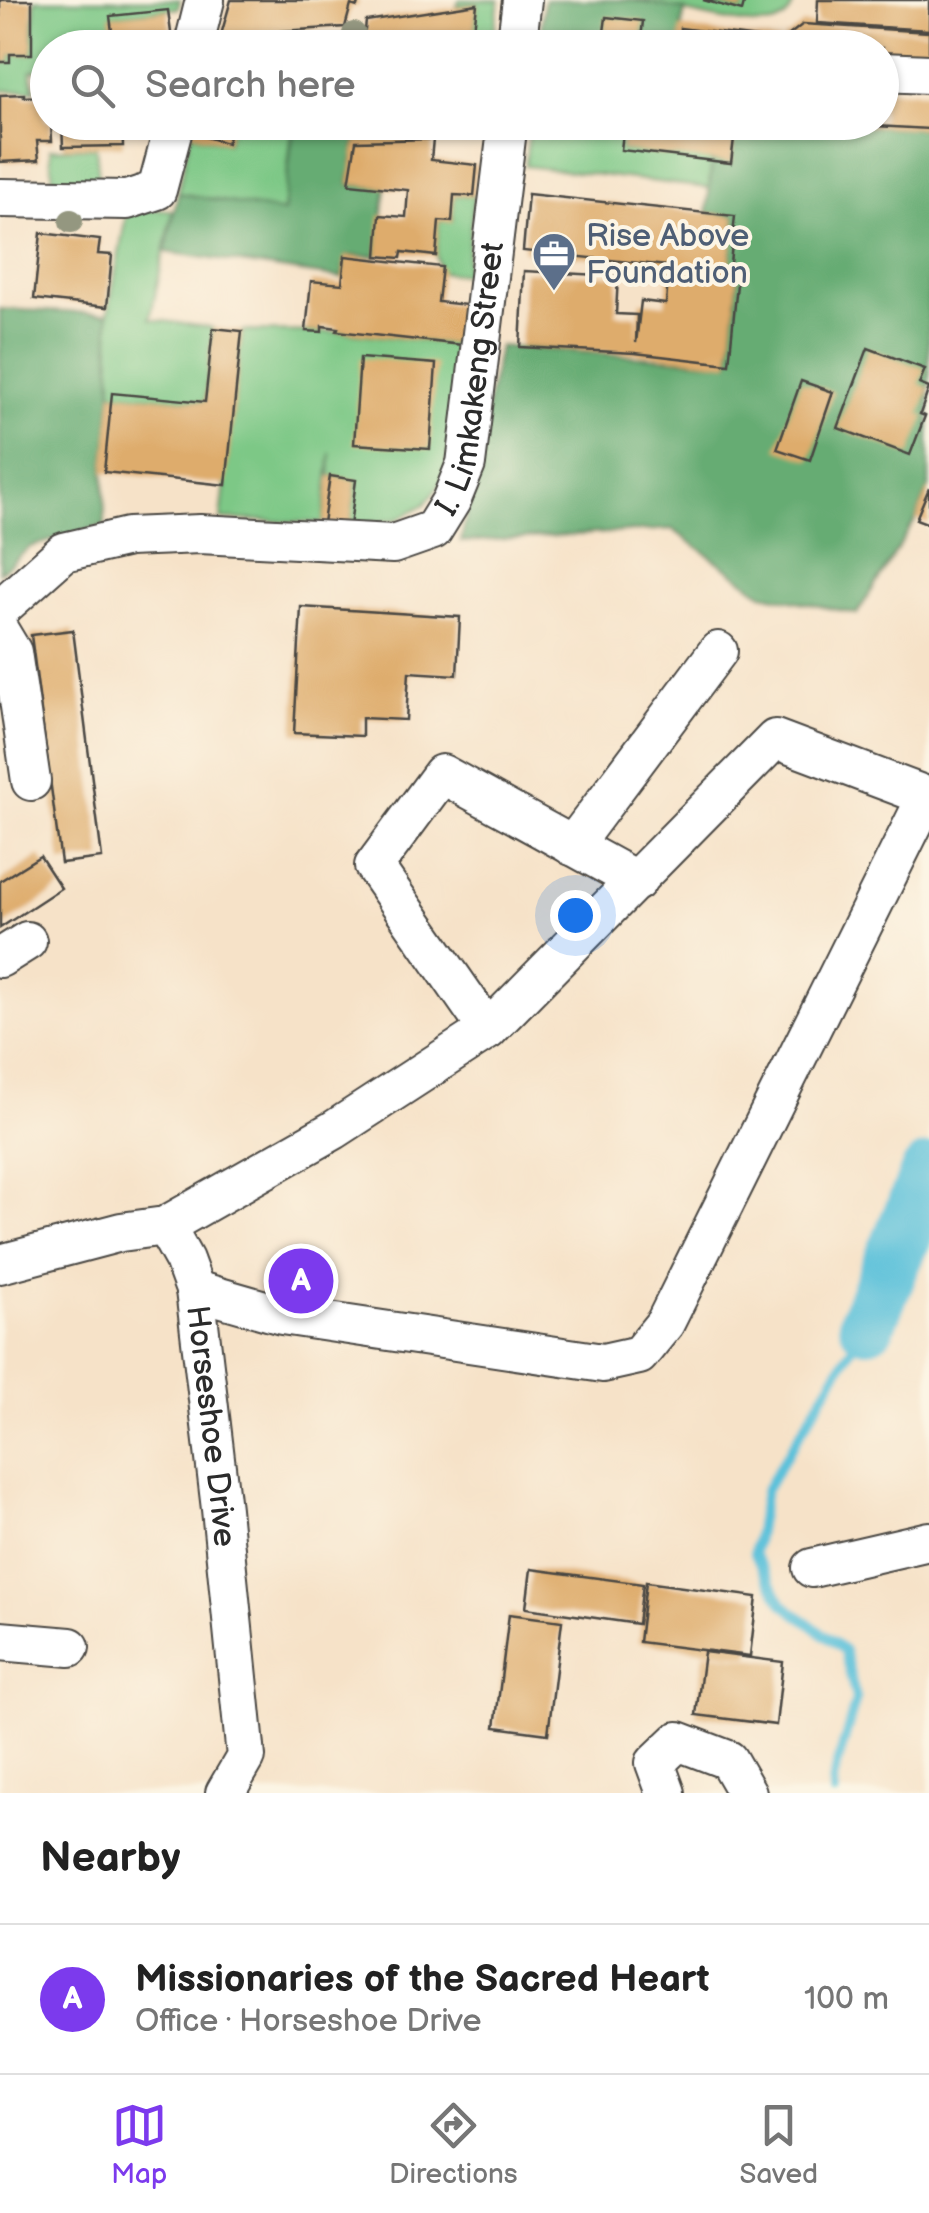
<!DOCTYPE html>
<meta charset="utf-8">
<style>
:root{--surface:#fff;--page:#f6f6f6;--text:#222;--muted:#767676;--line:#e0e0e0;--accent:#7c3aed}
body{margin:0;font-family:"Balsamiq Sans",sans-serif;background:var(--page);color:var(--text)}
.you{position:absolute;left:575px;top:915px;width:35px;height:35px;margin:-25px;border:8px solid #fff;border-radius:50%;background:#1a73e8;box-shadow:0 0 0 15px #1a73e833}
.badge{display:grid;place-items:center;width:65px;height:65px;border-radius:50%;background:var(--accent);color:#fff;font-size:32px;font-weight:700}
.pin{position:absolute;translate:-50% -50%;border:5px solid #fff;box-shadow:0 2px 10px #0006}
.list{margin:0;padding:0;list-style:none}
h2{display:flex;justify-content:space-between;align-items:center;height:130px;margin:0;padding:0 40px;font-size:42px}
h2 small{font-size:32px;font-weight:400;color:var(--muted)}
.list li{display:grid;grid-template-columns:65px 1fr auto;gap:30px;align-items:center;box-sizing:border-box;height:150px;padding:0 40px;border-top:2px solid var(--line)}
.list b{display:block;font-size:38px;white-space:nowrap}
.list p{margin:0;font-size:32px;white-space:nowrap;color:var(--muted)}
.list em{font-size:32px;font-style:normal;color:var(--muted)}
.icon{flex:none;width:55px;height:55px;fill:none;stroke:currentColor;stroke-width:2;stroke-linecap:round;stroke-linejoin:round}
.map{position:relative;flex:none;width:929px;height:1793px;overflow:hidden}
.search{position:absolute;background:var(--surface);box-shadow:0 2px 8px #0004;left:30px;right:30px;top:30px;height:110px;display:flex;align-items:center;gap:25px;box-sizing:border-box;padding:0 35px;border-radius:55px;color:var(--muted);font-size:38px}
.sheet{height:280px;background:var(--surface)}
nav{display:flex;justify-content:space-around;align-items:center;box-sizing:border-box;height:140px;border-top:2px solid var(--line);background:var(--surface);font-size:28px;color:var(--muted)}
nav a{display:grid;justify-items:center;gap:5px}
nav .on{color:var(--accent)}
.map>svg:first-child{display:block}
.green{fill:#7dc886;stroke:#547a58;stroke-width:2.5}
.forest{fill:#66ac73;stroke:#486c4f;stroke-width:2.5}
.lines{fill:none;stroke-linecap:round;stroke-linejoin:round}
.stream{stroke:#5cc1da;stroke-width:10}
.river{stroke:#5cc1da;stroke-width:58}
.building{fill:#deac6c}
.minor-casing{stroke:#494643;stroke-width:42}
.minor{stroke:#fff;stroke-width:38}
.tree{fill:#949780}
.labels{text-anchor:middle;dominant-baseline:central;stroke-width:8;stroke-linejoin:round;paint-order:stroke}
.service-label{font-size:32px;fill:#4e5e75;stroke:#fcf5e5;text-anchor:start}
.street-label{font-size:32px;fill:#2b2b2b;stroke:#fcf5e5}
</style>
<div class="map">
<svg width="929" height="1793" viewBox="0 0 929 1793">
<rect width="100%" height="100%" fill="#fcf5e5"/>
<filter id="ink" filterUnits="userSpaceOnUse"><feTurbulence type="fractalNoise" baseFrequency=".01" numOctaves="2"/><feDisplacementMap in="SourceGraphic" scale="20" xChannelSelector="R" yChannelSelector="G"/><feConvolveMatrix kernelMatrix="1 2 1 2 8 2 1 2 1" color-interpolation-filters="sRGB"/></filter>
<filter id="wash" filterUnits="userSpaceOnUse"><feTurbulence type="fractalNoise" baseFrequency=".0048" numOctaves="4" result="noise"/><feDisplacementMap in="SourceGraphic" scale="40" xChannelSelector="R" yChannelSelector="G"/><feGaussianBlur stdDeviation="2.25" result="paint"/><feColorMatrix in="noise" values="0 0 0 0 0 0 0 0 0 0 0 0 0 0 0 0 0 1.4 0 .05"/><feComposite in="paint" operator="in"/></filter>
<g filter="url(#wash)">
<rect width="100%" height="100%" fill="#f6e2c8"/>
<g class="green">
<path d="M35 0H180L178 8 111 16 114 47 48 48 47 68 31 71 35 90 0 91V62H10V54H32Z"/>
<path d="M459 0H499L492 47H472L477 4 457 6Z"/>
<path d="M635 0H698L742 11 745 0H794C792 11 787 19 776 23 752 31 664 6 635 0Z"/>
<path d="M308 29 306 47H245L230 44 229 47 214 48 216 41Z"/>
<path d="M351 122 482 123 480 137 356 141Z"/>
<path d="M530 122 601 123 600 131 623 133 621 150 712 160 709 188 525 166Z"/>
<path d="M233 123 262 128 264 123H293L283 212 178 193 191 133 227 143Z"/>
<path d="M96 147 99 179 53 182 50 149Z"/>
<path d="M454 195 474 196 465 275 441 272 436 256 439 221H452Z"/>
<path d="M127 210H173L150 319 213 328 205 402 112 393 108 314Z"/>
<path d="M242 331 343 332 463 345 445 478 425 504 398 519 350 526 356 481 330 476 331 453 323 523 221 519Z"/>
</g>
<g class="forest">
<path d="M544 0H630L685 10 678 47 539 48Z"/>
<path d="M294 123 350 128 356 141 349 184 386 188 377 256H346L342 278 165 252 178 193 283 212Z"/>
<path d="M736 123H820L929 129V488L916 519 857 614 763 594 672 529 461 542 499 346 729 363 738 275 729 273 735 216 707 213 712 160 731 162Z"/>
<path d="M0 309 108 314 112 393 104 472 105 525 30 547 0 573Z"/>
</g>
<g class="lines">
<path class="stream" d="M834 1793 833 1781 856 1699 844 1650 783 1604 754 1554 765 1491 867 1323"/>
<path class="river" d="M867 1323 929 1173"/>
</g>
<g id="blocks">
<g class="building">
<path d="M0 0H32V54H10V62H0Z"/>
<path d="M231 0H359L357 7 351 5 345 27 221 35Z"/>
<path d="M703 0H745L742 11Z"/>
<path d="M818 0H929V30L817 23Z"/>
<path d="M477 4 472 48H363L366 21Z"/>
<path d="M168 10 173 48H114L110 16Z"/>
<path d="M606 17 643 21 640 48 602 47Z"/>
<path d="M803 24 929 32V62L882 59V48H784V39Z"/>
<path d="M680 28 780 41 779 48H678Z"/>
<path d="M307 38 350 45 349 48H306Z"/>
<path d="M882 89 929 92V129L857 125V122H882Z"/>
<path d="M24 94V97L43 96 45 120 51 122 52 141H37L39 160 0 162V95Z"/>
<path d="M62 122H122L123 146 63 147Z"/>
<path d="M193 122H233L227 143 191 133Z"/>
<path d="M601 122H736L731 163 621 150 623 133 600 131Z"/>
<path d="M433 139 431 160 477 165 474 196 454 195 452 222 439 221 436 256 402 252 401 258 377 256 380 215 406 217 408 190 349 184 356 141Z"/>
<path d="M528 194 735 216 729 273 738 274 729 364 635 353 520 347 524 271 618 276 616 314 637 315 636 343 641 301 666 304 669 266 523 251Z"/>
<path d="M41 233 100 240 98 254 112 255 107 307 34 299Z"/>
<path d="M345 256 442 267 438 302 467 305 463 345 337 331 338 328 322 326V332L306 331 311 281 342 284Z"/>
<path d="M213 328 242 331 226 485 104 472 112 393 205 402Z"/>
<path d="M868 348 925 369 919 384 929 388 920 414 925 416 910 455 838 428Z"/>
<path d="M360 358 436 364 430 449 354 444Z"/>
<path d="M801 381 833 392 810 460 777 449Z"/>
<path d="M330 476 356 480 350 526 323 523Z"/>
<path d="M929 488V524L916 519Z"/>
<path d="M301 607 460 617 457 675 409 672 406 720 362 718V736L294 733Z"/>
<path d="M73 630 102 858 61 863 31 635Z"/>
<path d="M40 856 61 888 0 928V881Z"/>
<path d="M531 1569 643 1584 638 1624 526 1608Z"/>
<path d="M646 1582 757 1597 750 1656 639 1642Z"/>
<path d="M509 1614 562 1621 548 1734 495 1727Z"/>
<path d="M704 1652 783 1662 776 1725 696 1715Z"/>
</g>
</g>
</g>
<g filter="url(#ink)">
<use href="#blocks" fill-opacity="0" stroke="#494643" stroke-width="2.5"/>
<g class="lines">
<defs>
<g id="minor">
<path d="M193 48 205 0"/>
<path d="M516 48 522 0"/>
<path d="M882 72 929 74"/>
<path d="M0 198 127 200 157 190 175 122"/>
<path id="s1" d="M0 609 64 552 128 537 200 534 393 544 433 530 451 501 466 464 508 122"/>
<path d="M0 632 12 652 31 781"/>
<path d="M572 846 718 651"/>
<path d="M0 958 27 941"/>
<path d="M488 1030 374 866 442 774 637 881"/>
<path id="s2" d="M165 1226 184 1260 195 1290 221 1509 246 1757 225 1793"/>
<path d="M0 1264 121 1232 165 1226 334 1130 488 1030 775 739 929 797"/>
<path d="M195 1290 282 1315 603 1363 639 1355 665 1323 927 796"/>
<path d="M812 1568 929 1541"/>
<path d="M0 1641 70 1647"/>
<path d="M666 1793 655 1763 678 1741 728 1760 747 1793"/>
</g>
</defs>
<use href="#minor" class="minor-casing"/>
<use href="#minor" class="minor"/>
</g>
<g class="tree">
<circle cx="354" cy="34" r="12"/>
<circle cx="71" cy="221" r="12"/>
</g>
</g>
<defs>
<symbol id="office-pin" viewBox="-11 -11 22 30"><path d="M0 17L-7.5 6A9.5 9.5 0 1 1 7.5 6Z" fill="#5c6f8a" stroke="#fcf5e5"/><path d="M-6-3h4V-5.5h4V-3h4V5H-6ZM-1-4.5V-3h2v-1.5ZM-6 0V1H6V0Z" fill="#fff"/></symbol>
</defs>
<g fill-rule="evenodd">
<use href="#office-pin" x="529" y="229" width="50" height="68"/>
</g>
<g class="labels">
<g class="service-label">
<text x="586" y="236">Rise Above<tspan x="586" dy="37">Foundation</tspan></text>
</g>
<g class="street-label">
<text stroke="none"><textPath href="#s1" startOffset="618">I. Limkakeng Street</textPath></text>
<text stroke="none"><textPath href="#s2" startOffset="208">Horseshoe Drive</textPath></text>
</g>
</g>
</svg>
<div class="you"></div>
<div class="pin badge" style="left:301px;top:1281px">A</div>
<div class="search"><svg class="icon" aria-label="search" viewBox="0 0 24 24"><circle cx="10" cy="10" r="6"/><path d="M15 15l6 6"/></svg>Search here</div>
</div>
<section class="sheet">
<h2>Nearby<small></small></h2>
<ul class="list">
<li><span class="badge">A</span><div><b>Missionaries of the Sacred Heart</b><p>Office · Horseshoe Drive</p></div><em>100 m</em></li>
</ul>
</section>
<nav>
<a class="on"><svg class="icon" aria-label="map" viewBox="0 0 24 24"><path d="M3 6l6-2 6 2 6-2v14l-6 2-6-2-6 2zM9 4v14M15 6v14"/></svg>Map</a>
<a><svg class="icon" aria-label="directions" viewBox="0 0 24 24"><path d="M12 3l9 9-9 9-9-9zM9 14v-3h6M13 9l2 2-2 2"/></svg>Directions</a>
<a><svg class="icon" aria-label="saved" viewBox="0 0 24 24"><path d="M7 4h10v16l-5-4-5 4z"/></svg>Saved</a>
</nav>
